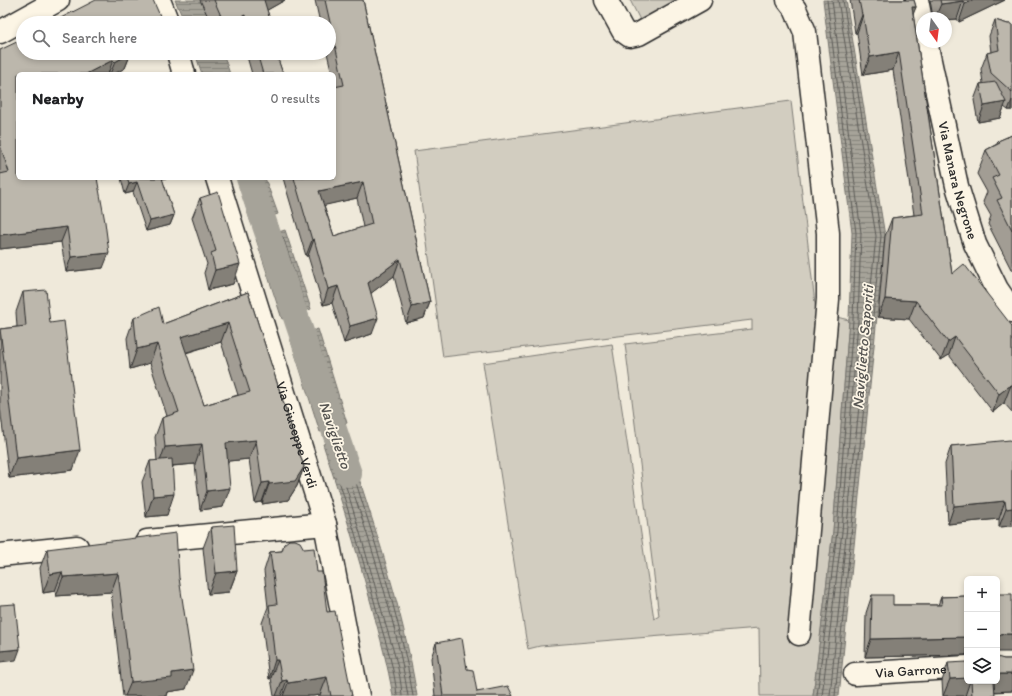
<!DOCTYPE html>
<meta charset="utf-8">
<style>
:root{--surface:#fff;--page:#f2f2f2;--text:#202124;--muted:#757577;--line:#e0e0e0}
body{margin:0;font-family:Itim,sans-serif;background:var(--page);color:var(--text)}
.controls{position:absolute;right:12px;bottom:12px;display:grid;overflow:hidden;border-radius:6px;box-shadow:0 2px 6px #0003}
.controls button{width:36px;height:36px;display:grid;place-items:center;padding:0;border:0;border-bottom:1px solid var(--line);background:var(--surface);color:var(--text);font:20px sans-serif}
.compass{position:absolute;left:916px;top:12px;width:36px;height:36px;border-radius:50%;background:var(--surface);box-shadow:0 2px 6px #0003;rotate:166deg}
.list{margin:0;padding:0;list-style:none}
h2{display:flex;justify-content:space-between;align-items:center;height:52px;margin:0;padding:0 16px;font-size:17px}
h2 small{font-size:13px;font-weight:400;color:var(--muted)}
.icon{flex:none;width:22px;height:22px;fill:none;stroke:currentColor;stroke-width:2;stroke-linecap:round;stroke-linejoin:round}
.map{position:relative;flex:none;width:1012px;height:696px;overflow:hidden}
.search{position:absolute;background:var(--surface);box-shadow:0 2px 6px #0003;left:16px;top:16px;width:320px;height:44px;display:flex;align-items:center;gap:10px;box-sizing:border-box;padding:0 14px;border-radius:22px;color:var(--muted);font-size:15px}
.panel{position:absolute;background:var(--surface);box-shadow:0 2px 6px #0003;left:16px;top:72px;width:320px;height:108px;border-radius:6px}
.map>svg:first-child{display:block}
.green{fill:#d2cdc0;stroke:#7e7c76}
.water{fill:url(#water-rules);stroke:#75736d}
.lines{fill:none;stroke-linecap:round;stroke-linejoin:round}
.shore{stroke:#5c5b57;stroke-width:1}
.canal{stroke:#a6a399;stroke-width:26}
.minor-casing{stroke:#2b2b2b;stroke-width:25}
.minor{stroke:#fcf5e5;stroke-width:22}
.wall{fill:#a29d94;stroke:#2b2b2b;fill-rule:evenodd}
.shaded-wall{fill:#848078;stroke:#2b2b2b}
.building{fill:#bcb7ac;stroke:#2b2b2b;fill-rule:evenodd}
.labels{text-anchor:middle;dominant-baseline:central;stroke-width:3.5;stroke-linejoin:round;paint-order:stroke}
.street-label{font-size:14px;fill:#2b2b2b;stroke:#fcf5e5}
.water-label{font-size:15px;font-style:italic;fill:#565552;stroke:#fcf5e5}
</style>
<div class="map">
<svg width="1012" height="696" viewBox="0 0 1012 696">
<defs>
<pattern id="water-rules" width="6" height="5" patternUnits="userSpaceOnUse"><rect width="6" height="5" fill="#a6a399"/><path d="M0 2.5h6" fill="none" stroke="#87857d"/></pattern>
</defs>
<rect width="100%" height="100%" fill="#efe9da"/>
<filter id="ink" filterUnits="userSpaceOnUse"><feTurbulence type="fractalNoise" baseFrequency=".025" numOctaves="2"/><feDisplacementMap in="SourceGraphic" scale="8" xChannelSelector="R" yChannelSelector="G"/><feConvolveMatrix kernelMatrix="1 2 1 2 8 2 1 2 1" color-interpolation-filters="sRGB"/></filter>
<g filter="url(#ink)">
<g class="green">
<path d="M630 0H678L640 20Z"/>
<path d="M791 101 816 312 849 320 833 531 813 696H760L759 628 540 646 528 649 526 639 483 363 612 344 654 619 659 616 625 344 752 329V320L443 357 414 151Z"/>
</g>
<g class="water">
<path d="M175 0H201L211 23H185Z"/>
<path d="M823 0H846L885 236 839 696H813L833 531 849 320 852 233Z"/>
<path d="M195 53H223L230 74H202Z"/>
<path d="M237 178H265L278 214 251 223Z"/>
<path d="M285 230 311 309 282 319 256 239Z"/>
<path d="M318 329 347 423 320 432 290 338Z"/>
<path d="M346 438C373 523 403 607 417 696H393C388 666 380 637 372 607 357 552 341 498 323 444Z"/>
</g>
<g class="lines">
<g class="shore">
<path d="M241 178 253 216 255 217 272 210 262 178"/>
<path d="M246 178 256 209 258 211 265 209 266 207 257 178"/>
<path d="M281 235 283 237 305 305 304 307 286 313 284 312 262 243 263 241Z"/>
<path d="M278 242 280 243 299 302 298 304 289 307 287 305 268 247 269 244Z"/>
<path d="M314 334 316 336 341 419 340 421 324 426 322 425 296 342 297 340Z"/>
<path d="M311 341 313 342 335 416 334 418 327 420 325 419 302 345 303 343Z"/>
<path d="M397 696C395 670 386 644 379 619 364 562 347 505 329 449L330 446 341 443 344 445C370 528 399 610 413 696"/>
<path d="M402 696C401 670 391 644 384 619 369 563 353 507 335 452L338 449 340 451C366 532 395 612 408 696"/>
<path d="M817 696 837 531 853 320 856 233 827 0"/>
<path d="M822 696 842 532 858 321 861 233 832 0"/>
<path d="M830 696 876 236 838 0"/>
<path d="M835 696 881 236 843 0"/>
</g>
<path class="canal" d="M249 178 349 474"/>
<defs>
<g id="minor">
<path d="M159 0 168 23"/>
<path d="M606 0 623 31 630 36 639 34 700 0"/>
<path d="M788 0 795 9 805 32 828 233V299L799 634"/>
<path d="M917 0 922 25"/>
<path d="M0 32 58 0"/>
<path id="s1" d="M926 42 957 186 975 244 997 289 1012 311"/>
<path d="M178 53 184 74"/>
<path id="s2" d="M217 178 325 524 358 696"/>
<path d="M147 541 325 524"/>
<path d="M0 555 77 547"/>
<path id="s3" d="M855 674 967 667"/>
</g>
</defs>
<use href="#minor" class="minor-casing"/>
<use href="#minor" class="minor"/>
</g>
<g class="wall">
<path d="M200 0H285L267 10 271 23H211Z"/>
<path d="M315 0H363L430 302 424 318 406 323 394 276 371 293 372 334 344 343 332 303 323 305 308 256H306L283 178H334L335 87 334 84V74H332L327 53H329V23H320ZM357 198 363 227 334 236 324 205Z"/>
<path d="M850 0H914L916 7 913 13 952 274 1012 326V412L1004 403 993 412 949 355 941 360 909 319 878 317 885 236 892 218 914 215 893 70 863 75 857 33H855Z"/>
<path d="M930 0H1005L959 22 957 19 946 20V18H933Z"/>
<path d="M995 20 1008 24H1012V110H1008L1004 107 1000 118 978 122 974 100 980 84 983 83 981 69 987 53 991 52 989 36Z"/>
<path d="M0 50 131 53 125 68 114 74H18V178H97L103 268 66 272 61 242 0 249Z"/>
<path d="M246 53H278L277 57 283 74H252Z"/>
<path d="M1012 135V271L988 224 991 216 983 202 987 192 977 174 986 150 997 144 998 141Z"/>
<path d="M121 178H168L162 179 174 215 170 225 146 231 133 192 125 194Z"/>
<path d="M200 198 233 284 208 290 204 273 207 264 192 218Z"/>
<path d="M23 292 50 323 73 470 9 478 0 407V329L17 327 16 312Z"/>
<path d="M248 292 304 467 297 486 288 500 262 504V502L255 503 249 459 228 461 223 507 200 510 195 464 173 466 167 515 146 517 142 482 150 461H157L155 437 162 418 167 416 150 363 130 369 127 338 134 318 163 324ZM221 342 238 395 204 405 186 353Z"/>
<path d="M1012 441V526L999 527V519L948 524 945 464 951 446Z"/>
<path d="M211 527 237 571 229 592 208 594 203 548Z"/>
<path d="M284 544 317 572 327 612 352 696H320V695L313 696H274L271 678 269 679 262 623 268 607 264 571 270 552 282 551Z"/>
<path d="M47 549 179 578 186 689 167 692 166 696H123L111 592 56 596 55 591 43 593 40 568Z"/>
<path d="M872 595 893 605H938L941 597 967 596V655L865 657 866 613Z"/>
<path d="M436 643 467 669 477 692 513 696H435L431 658Z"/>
<path d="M998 658 1004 659H1012V691L994 692 995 696H943L942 681 948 663 967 681H997Z"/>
</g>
<g class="shaded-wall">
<path d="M263 0H285L257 16Z"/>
<path d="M974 0H1005L959 22 965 4Z"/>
<path d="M963 1 957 19 946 20V18H935L941 4Z"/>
<path d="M912 7H916L909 25Z"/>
<path d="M245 15 243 23H228Z"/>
<path d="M862 15H863L857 33H855Z"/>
<path d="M161 18 159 23H151Z"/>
<path d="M899 52 893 70 863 75 870 57Z"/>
<path d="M131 53 125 68 114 74H110L115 62Z"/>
<path d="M113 60 108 74H86Z"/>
<path d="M1012 100V110H1008Z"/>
<path d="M1006 102 1000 118 978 122 984 106Z"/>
<path d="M137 182 133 192 125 194 129 184Z"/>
<path d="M363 182 357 198 313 208 319 191Z"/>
<path d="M174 215 170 225 146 231 150 221Z"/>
<path d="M67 227 61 242 0 249V235Z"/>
<path d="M314 239 308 256H306L312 240Z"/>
<path d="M109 253 103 268 66 272 71 257Z"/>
<path d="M400 259 394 276 362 300 368 283Z"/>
<path d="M240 264 233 284 208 290 215 270Z"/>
<path d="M338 286 332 303 323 305 328 289Z"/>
<path d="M885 299 916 301 909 319 878 317Z"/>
<path d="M430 302 424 318 406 323 412 307Z"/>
<path d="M378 318 372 334 344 343 350 326Z"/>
<path d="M228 323 221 342 174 356 181 337Z"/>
<path d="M955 337 949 355 941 360 948 342Z"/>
<path d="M157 344 150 363 130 369 137 349Z"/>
<path d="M1011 385 1004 403 993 412 999 394Z"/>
<path d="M256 440 249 459 219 462 226 443Z"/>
<path d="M202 444 195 464 158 467 165 447Z"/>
<path d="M80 450 73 470 9 478 16 458Z"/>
<path d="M304 467 297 486 288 500 262 504 269 484Z"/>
<path d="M269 482 262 502 255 503 262 483Z"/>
<path d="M230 488 223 507 200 510 207 491Z"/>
<path d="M174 494 167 515 146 517 153 496Z"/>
<path d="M1005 501 999 519 948 524 954 506Z"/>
<path d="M1012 508V526L999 527 1006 509Z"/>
<path d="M237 571 229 592 208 594 216 573Z"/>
<path d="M62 572 55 591 43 593 50 574Z"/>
<path d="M118 573 111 592 56 596 63 577Z"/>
<path d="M1003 634H1012V649L1011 652H997V637Z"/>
<path d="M967 637V652L966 655 865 657 871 639Z"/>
<path d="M20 649 16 660 0 662V651Z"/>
<path d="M275 660H278L271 678 269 679Z"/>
<path d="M193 670 186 689 167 692 166 696H125L131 682 172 673Z"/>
<path d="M997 674H1012V691L987 692 991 681H997Z"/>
<path d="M327 677 320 695 313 696H283L288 683Z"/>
<path d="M967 678V681H970L965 696H943L950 679Z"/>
<path d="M287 680 281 696H276L282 681Z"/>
</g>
<g class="building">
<path d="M96 0H153L161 18 151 23H51Z"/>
<path d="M214 0H264L271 23H248L245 15 228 23H224Z"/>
<path d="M325 0H363L430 302 412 307 400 259 368 283 378 318 350 326 338 286 328 289 314 239 312 240 294 178H334V87L344 85ZM363 182 372 224 334 236 319 191Z"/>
<path d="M859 0H914L916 7H912L952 274 964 264 1012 326V386L1011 385 999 394 955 337 948 342 916 301 885 299 892 218 923 214 899 52 870 57 863 15H862Z"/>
<path d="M940 0H974L965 4 963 1 941 4Z"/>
<path d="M995 20 1008 24H1012V92L991 73 987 53 999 50Z"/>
<path d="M23 39V53H131L115 62 113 60 86 74H18V178H97L105 222 109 253 71 257 67 227 0 235V174L9 172 0 145V50Z"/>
<path d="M257 53H276L283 74H263Z"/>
<path d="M996 82 1006 102 984 106 980 84Z"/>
<path d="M1012 135V230L997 200 1002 198 992 178 999 175 986 150 1000 143 998 141Z"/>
<path d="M127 178H162L174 215 150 221 137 182 129 184Z"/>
<path d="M218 192 240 264 215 270 211 253 216 251 200 198Z"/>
<path d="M46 290 50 323 64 321 80 450 16 458 0 329 26 326 23 292Z"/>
<path d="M248 292 304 467 295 481 269 484V482L262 483 256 440 226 443 230 488 207 491 202 444 165 447 162 418 179 412 157 344 137 349 134 318 159 307 163 324ZM228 323 250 392 204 405 181 337Z"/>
<path d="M1010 440 1012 441V508L1006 509 1005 501 954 506 951 446Z"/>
<path d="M172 459 174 494 153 496 150 461Z"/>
<path d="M234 525 237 571 216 573 211 527Z"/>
<path d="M176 533 179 578 193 670 172 673V678L131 682 118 573 63 577 62 572 50 574 47 549Z"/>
<path d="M289 540H295L300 542 304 549 314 548 317 572H322L327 612 335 611 352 696H331L327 677 288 683 287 680 282 681 278 660H275L269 605 277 604 270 552 282 551 284 544Z"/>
<path d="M997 594H1012V634H1003L997 637Z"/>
<path d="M872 595H893V605H942L941 597 967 596V637L871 639Z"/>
<path d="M15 604 20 649 0 651V605Z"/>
<path d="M462 638 467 669 473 670 477 692 508 686 513 696H443L436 643Z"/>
<path d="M997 657 1004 659H1012V674H997Z"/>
<path d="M967 662V678L950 679 948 663Z"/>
<path d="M971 681H994L995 696H972Z"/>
</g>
</g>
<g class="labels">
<g class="street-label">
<text stroke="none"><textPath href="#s1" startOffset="142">Via Manara Negrone</textPath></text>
<text stroke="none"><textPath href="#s2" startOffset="269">Via Giuseppe Verdi</textPath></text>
<text stroke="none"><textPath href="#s3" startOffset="56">Via Garrone</textPath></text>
</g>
<g class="water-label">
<text transform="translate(863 347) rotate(-85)">Naviglietto Saporiti</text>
<text transform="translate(335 435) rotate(71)">Naviglietto</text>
</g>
</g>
</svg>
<div class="controls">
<button>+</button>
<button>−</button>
<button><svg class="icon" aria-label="layers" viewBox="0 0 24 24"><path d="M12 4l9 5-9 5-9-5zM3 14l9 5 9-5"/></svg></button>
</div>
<svg class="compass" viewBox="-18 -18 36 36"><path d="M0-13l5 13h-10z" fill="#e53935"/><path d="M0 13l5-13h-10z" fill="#757577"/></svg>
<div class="search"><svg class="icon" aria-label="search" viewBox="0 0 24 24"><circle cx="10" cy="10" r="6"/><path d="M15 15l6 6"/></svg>Search here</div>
<section class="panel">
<h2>Nearby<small>0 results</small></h2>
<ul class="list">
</ul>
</section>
</div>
